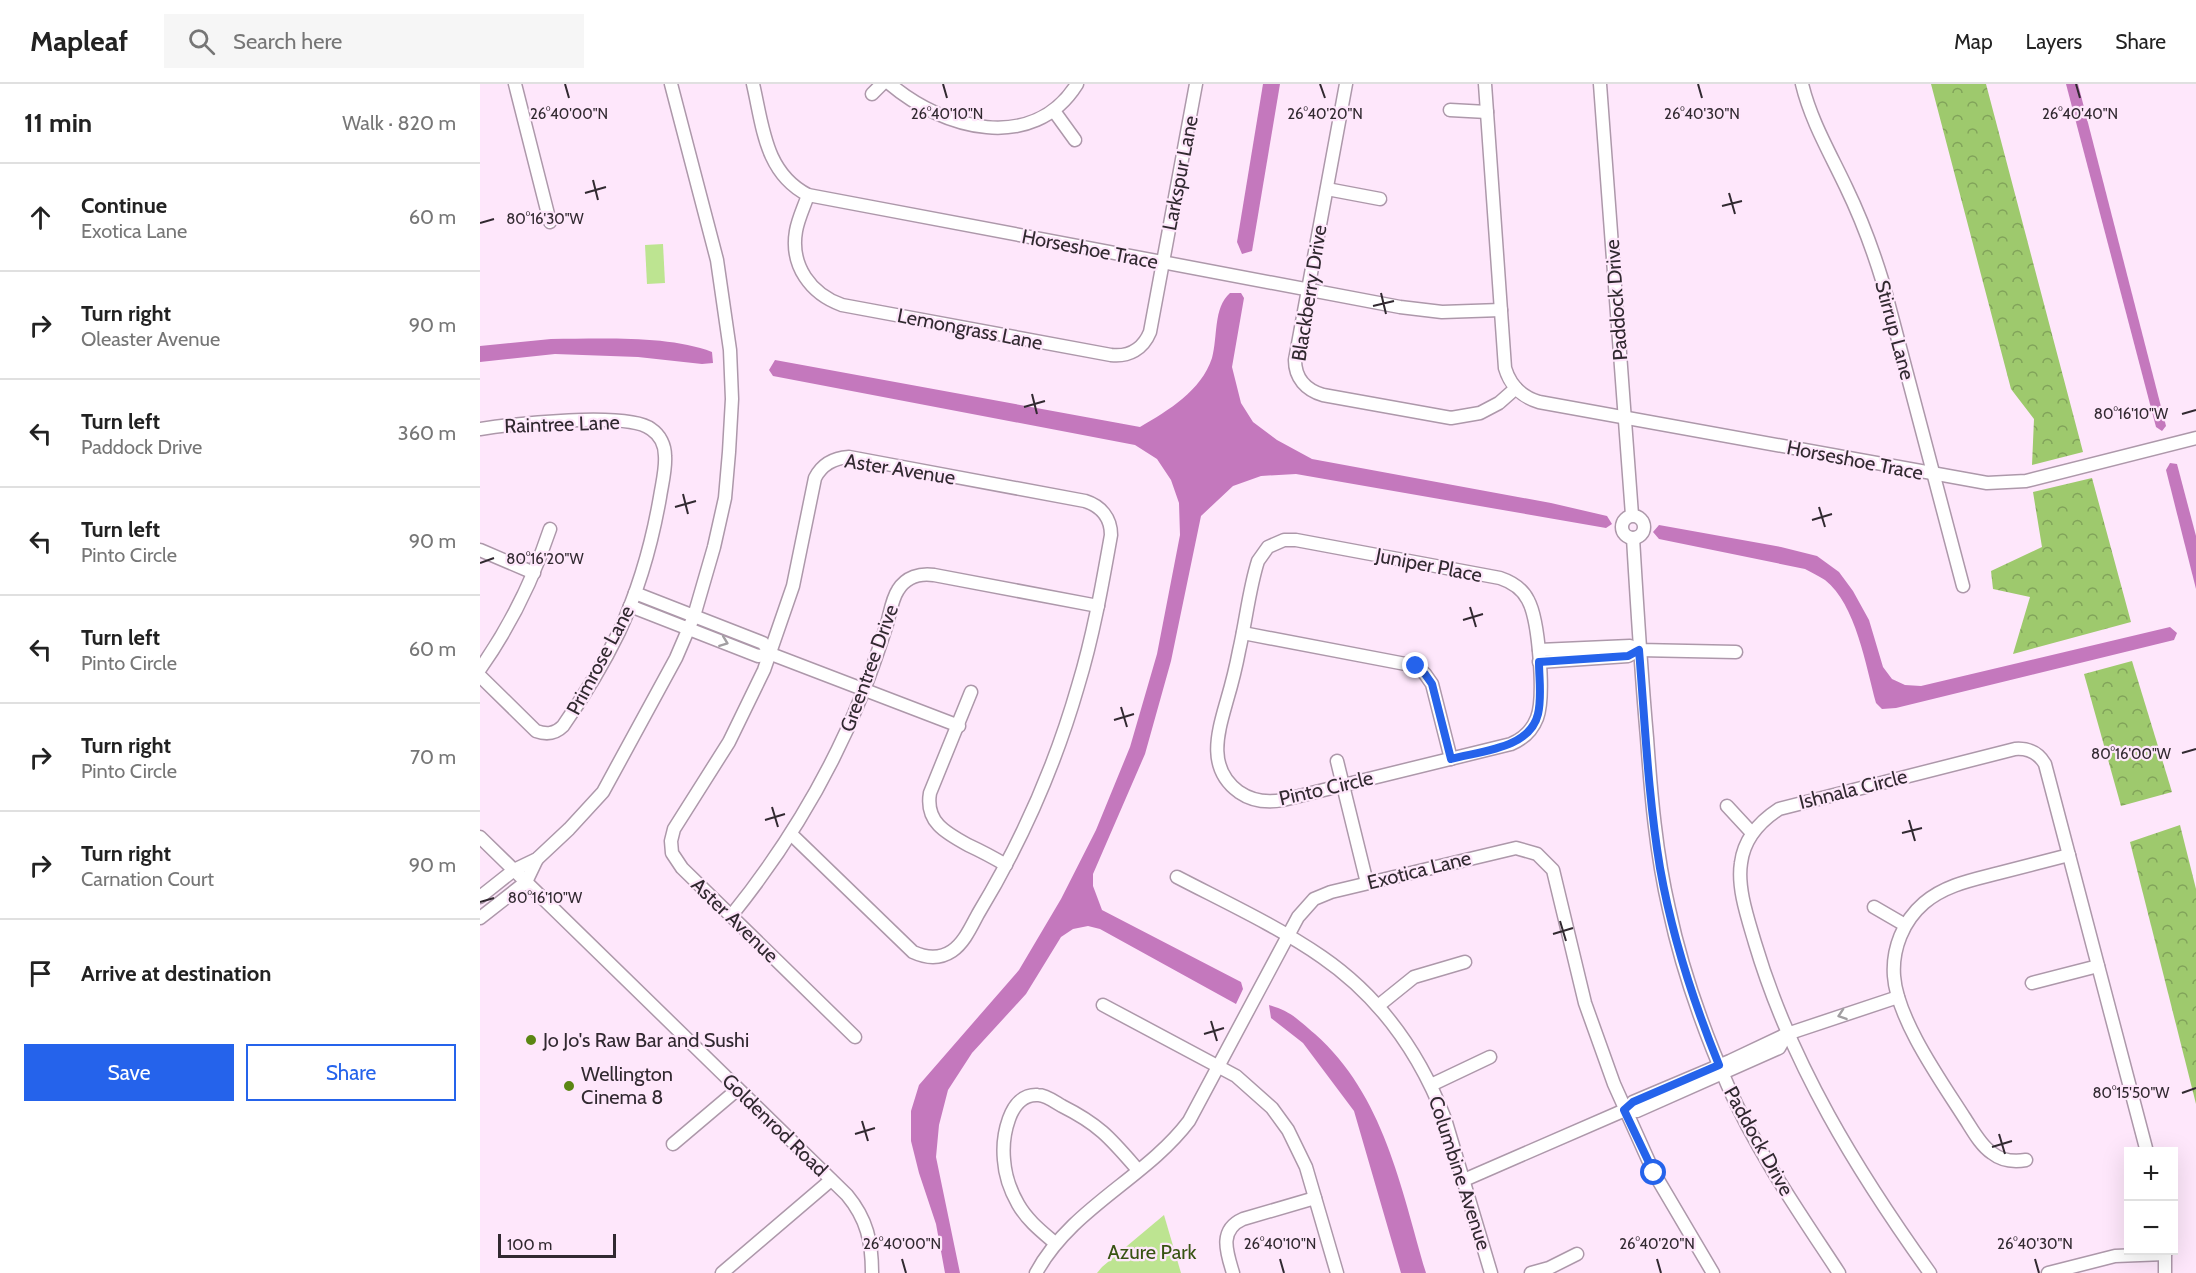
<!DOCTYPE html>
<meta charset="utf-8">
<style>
:root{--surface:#fff;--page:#f6f6f6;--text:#222;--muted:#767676;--line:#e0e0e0;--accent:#2563eb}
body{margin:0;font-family:Cabin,sans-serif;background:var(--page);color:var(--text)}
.controls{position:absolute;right:18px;bottom:18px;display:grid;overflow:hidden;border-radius:0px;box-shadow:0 6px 24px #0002}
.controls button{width:54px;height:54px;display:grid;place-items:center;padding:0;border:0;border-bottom:2px solid var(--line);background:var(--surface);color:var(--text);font:30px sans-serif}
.scale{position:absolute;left:18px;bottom:15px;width:118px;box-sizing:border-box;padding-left:6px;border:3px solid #312930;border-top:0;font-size:16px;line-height:21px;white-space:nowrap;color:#312930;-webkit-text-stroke:4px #fee7fb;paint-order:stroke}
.stop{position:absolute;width:18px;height:18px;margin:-14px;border:4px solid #2563eb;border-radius:50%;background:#fff}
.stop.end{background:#2563eb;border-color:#fff;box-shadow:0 2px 6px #0008}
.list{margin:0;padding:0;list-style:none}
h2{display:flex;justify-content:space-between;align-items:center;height:78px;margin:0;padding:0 24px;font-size:26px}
h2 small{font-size:20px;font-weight:400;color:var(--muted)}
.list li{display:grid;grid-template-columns:39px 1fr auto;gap:18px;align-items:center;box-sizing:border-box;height:108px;padding:0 24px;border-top:2px solid var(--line)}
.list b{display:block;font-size:22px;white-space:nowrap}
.list p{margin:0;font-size:20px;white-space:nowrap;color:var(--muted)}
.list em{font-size:20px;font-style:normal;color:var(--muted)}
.actions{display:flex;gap:12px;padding:18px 24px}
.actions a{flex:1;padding:14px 0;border:2px solid var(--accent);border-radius:0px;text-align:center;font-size:21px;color:var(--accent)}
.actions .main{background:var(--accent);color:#fff}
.icon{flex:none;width:33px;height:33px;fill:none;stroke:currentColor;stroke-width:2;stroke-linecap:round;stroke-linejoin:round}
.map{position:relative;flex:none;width:1716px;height:1189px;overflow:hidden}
header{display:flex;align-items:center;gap:36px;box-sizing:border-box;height:84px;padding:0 30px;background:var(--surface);border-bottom:2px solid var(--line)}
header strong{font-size:28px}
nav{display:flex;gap:33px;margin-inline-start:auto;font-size:21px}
.search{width:420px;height:54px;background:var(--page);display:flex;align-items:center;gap:15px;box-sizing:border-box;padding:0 21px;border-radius:0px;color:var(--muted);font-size:22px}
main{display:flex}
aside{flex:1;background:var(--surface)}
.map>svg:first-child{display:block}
.green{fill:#bde491}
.forest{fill:url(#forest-crowns)}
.water{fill:#c478bd}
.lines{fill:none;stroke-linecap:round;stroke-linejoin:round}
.minor-casing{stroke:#ad98aa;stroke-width:15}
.minor{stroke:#fff;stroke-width:12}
.oneway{stroke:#a29fa2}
.route{stroke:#2563eb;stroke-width:8}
.ticks{fill:none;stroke:#312930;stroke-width:2}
.poi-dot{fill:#5b8613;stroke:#fee7fb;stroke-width:2}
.labels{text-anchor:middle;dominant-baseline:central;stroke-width:4.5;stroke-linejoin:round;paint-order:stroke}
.street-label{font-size:20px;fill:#312930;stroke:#fee7fb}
.poi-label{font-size:20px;fill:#312930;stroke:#fee7fb;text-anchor:start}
.park-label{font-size:20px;fill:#385312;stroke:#fee7fb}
.ticks-label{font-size:15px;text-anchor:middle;fill:#312930;stroke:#fee7fb;stroke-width:4.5;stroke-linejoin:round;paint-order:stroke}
</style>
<header>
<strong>Mapleaf</strong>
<div class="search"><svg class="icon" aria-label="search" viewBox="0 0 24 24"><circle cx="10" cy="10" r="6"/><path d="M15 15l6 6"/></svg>Search here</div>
<nav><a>Map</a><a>Layers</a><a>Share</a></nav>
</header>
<main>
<aside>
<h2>11 min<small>Walk · 820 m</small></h2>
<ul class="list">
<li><svg class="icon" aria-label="ahead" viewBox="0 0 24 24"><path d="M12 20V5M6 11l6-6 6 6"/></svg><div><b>Continue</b><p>Exotica Lane</p></div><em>60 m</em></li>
<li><svg class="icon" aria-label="right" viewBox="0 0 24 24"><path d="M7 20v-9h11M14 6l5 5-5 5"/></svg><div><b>Turn right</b><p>Oleaster Avenue</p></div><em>90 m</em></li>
<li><svg class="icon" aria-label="left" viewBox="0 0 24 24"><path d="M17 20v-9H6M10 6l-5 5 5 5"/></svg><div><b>Turn left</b><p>Paddock Drive</p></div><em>360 m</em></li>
<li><svg class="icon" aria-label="left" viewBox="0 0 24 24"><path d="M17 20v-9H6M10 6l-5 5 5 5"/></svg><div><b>Turn left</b><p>Pinto Circle</p></div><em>90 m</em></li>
<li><svg class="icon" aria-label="left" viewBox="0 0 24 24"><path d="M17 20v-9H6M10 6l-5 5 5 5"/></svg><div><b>Turn left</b><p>Pinto Circle</p></div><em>60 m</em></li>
<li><svg class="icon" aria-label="right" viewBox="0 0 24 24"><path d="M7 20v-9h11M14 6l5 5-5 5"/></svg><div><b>Turn right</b><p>Pinto Circle</p></div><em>70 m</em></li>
<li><svg class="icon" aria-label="right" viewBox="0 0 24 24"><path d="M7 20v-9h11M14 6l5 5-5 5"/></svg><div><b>Turn right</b><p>Carnation Court</p></div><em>90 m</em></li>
<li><svg class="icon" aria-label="arrive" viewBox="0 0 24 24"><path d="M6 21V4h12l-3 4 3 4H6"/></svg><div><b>Arrive at destination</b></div></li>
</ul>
<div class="actions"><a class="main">Save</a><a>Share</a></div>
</aside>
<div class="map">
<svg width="1716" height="1189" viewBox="0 0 1716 1189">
<defs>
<pattern id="forest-crowns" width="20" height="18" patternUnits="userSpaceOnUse" patternTransform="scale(1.5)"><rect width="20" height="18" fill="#9ec96d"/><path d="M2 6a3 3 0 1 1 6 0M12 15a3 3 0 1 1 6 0" fill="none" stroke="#81a35a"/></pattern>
</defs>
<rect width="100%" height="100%" fill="#fee7fb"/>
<g class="green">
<path d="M183 160 185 199 167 200 165 161Z"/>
<path d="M684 1131 701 1189H617L622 1183Z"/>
</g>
<g class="forest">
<path d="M1451 0H1506L1603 368 1552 381 1554 335 1531 305Z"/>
<path d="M1612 394 1651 538 1533 570 1550 513 1513 505 1511 487 1562 463 1553 408Z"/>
<path d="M1652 577 1692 708 1641 722 1604 590Z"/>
<path d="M1700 741 1716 805V1020L1650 758Z"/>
</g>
<g class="water">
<path d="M783 0H800L772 167 762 170 757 158Z"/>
<path d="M1586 0H1598L1686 342 1682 347 1676 343Z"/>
<path d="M750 209H761L764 214 752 283 761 319 773 338 797 356 832 375 1071 419 1127 432 1132 440 1126 444 816 390 781 392 753 402 721 432 691 577 665 670 613 790V802L622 826 761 898 763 905 756 920 620 845 608 842 593 845 581 853 546 910 492 969 468 1006 459 1041 456 1073 480 1189H465L456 1140 439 1089 431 1057V1027L439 1001 539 886 581 815 616 746 650 663 677 570 700 451 699 419 691 396 677 375 655 361 293 292 289 286 295 276 660 343C689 326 721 307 732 274 738 253 733 224 750 209Z"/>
<path d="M71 255C119 255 188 251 232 268L233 279 222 280 158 273 75 270 0 278V262Z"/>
<path d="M1690 379 1697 380 1716 452V505L1686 386Z"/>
<path d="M1179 441 1301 463 1337 472 1359 488 1373 507 1389 536 1403 583 1412 595 1425 601 1441 602 1690 543 1697 549 1694 556 1416 624 1402 625 1396 619C1386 583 1376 520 1345 496 1339 492 1332 489 1325 485L1179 455 1173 448Z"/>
<path d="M789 921C812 928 817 935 835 950 904 1011 921 1104 946 1189H921L874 1027 823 959 791 934Z"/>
</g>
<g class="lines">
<defs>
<g id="minor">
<path d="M35 0 70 138"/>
<path d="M273 0C283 43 285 89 328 111L920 223 962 228 1021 226"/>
<path d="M410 0C463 45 553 70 597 0"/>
<path d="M866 0 815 276C815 294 826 306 843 311L971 334 1000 329 1019 319 1036 304"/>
<path d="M1005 0 1025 284C1030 301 1042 313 1059 318L1507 399 1546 397 1716 354"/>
<path d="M1120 0 1152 431"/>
<path d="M1322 0C1331 37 1350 69 1366 103 1381 134 1393 166 1403 199L1483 502"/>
<path d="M392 10 402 0"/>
<path d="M970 26 1007 28"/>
<path d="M574 27 595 56"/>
<path d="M847 105 900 115"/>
<path d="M328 111C324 123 318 135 316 147 310 182 331 210 362 221L631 271C649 273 663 265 670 248L716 0"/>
<path d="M0 345C32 340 148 327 171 345 180 351 185 361 185 372 186 385 182 400 180 413 172 459 159 505 139 548 123 581 104 612 83 642 75 650 67 651 56 647L0 592"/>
<circle cx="1153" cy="443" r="11"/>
<path d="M1153 454C1157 521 1161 587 1167 654 1171 711 1176 769 1189 825 1202 886 1223 945 1248 1002 1277 1068 1319 1128 1359 1189"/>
<path d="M804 456H816L1020 494C1032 498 1042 504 1048 516 1059 536 1065 613 1057 634 1052 647 1043 655 1031 660L803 716C787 719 772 717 759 708 726 684 738 648 747 616 752 599 756 583 759 567 766 537 769 505 778 477L788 463Z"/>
<path d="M0 466 54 489"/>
<path d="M150 522 278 572 291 570 283 559 155 509"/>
<path d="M763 549 936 582 945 590 952 600 971 675"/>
<path d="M1059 566 1150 562 1159 566 1256 568"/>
<path d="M291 570 479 642"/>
<path d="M1059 578 1148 572 1159 566"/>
<path d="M0 585C31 541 53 496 70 445"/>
<path d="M491 608 450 709C445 738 466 749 488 761 501 767 514 774 526 781"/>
<path d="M857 677 887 799"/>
<path d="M1247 722 1272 749"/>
<path d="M311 750 433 868C446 874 460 875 472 867 484 859 491 843 498 830 541 759 575 682 598 602 613 553 622 502 631 451 631 434 621 422 605 417L369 373C354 374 342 380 335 394L313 502 284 586 249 658 194 745 191 757 192 769 202 784 375 953"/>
<path d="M0 753 367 1111C387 1135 392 1158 392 1189"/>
<path d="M697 793C745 818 797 842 842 873 900 913 940 970 965 1035L1011 1189"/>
<path d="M0 813 34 786 57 775 89 745 123 708 196 574 214 532 234 463 245 414 249 368 252 315 250 266 237 176 191 0"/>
<path d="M1394 823 1425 841"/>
<path d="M251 832C305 765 349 693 381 613 391 589 399 565 407 540 410 529 412 515 418 506 426 493 440 489 454 491L618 522"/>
<path d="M0 834 46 798 57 775"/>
<path d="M1552 899 1618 882"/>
<path d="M623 921 756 992 792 1024 808 1046 826 1083 857 1189"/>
<path d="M898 922 934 893 985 878"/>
<path d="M951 1001 1010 973"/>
<path d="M1145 1026 1157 1027 1299 964 1307 950"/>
<path d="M193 1060 258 1005"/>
<path d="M1546 1076C1534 1078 1522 1077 1512 1069 1500 1061 1492 1045 1484 1033 1461 997 1417 935 1414 892 1412 865 1423 837 1444 819 1465 801 1492 796 1519 789 1542 783 1566 777 1589 771"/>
<path d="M984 1096 1145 1026 1153 1018 1250 977 1307 950 1418 913"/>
<path d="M575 1159C561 1147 547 1136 538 1120 530 1106 525 1091 524 1076 522 1055 528 1009 558 1011 566 1011 575 1018 582 1022 620 1041 631 1055 658 1086"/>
<path d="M1685 1166V1189"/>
<path d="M242 1189 351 1096"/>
<path d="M556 1189C591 1124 666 1094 709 1037L818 833 834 815 851 808 1036 764 1057 770 1073 786 1105 919 1134 1000 1174 1089 1233 1189"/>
<path d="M753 1189C747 1169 738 1146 763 1135L835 1114"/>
<path d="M1051 1189 1069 1184 1097 1170"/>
<path d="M1450 1189C1377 1087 1311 980 1275 859 1268 835 1257 804 1261 779 1264 755 1279 738 1299 725L1535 665C1548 664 1558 668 1565 680L1667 1068"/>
<path d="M1568 1189 1635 1172 1685 1170"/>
</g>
</defs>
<use href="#minor" class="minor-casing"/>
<use href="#minor" class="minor"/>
</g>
<defs><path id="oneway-chevron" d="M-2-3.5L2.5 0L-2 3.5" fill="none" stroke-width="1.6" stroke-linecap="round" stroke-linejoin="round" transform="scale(1.5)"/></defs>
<g class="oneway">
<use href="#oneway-chevron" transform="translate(244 558) rotate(21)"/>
<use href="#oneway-chevron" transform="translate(1362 931) rotate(161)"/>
</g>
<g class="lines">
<path class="route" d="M936 582 945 590 952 600 971 675C1000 667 1050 665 1058 630 1062 613 1059 595 1059 578L1148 572 1159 566C1165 639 1168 712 1180 784 1192 852 1213 917 1239 981L1153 1018 1144 1026 1174 1089"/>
</g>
<path class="ticks" d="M85 0 89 14M463 0 467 14M840 0 845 14M1218 0 1222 14M1596 0 1600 14M113 96 118 116M105 109 126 103M1249 109 1255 130M1242 122 1262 117M0 139 14 135M901 209 906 230M893 222 914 217M552 310 557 330M544 323 565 317M1702 330 1716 326M203 410 208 430M195 423 216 417M1339 423 1345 443M1332 436 1352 430M0 479 14 474M990 523 996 543M983 536 1003 530M641 623 647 643M634 636 654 630M1702 669 1716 665M292 723 298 743M285 736 305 730M1429 736 1435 757M1422 749 1442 744M0 818 14 814M1080 837 1086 857M1073 850 1093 844M731 937 737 957M724 950 744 944M1702 1009 1716 1004M382 1037 388 1057M375 1050 395 1044M1519 1050 1525 1070M1512 1063 1532 1057M422 1175 426 1189M800 1175 804 1189M1177 1175 1181 1189M1555 1175 1559 1189"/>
<g class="poi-dot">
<circle cx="51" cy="956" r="6"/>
<circle cx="89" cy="1002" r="6"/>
</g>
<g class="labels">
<g class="street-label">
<text transform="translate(700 89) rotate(-79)">Larkspur Lane</text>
<text transform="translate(610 165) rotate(11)">Horseshoe Trace</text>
<text transform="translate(829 209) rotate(-81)">Blackberry Drive</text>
<text transform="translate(1136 216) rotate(-94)">Paddock Drive</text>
<text transform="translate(490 245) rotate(11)">Lemongrass Lane</text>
<text transform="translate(1415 246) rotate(75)">Stirrup Lane</text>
<text transform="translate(82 340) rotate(-2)">Raintree Lane</text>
<text transform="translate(1375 376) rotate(11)">Horseshoe Trace</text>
<text transform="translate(420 385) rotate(9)">Aster Avenue</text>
<text transform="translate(949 481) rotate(11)">Juniper Place</text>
<text transform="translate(120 576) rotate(-62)">Primrose Lane</text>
<text transform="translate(389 584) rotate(-70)">Greentree Drive</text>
<text transform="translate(846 704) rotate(-13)">Pinto Circle</text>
<text transform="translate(1373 705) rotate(-14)">Ishnala Circle</text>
<text transform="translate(939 786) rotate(-14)">Exotica Lane</text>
<text transform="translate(255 836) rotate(44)">Aster Avenue</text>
<text transform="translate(295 1041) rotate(44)">Goldenrod Road</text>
<text transform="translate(1279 1057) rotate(61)">Paddock Drive</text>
<text transform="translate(980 1089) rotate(72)">Columbine Avenue</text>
</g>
<g class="poi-label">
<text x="63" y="956">Jo Jo's Raw Bar and Sushi</text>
<text x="101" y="990">Wellington<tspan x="101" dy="23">Cinema 8</tspan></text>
</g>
<g class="park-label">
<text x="672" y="1168">Azure Park</text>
</g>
</g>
<g class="ticks-label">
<text x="89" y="35">26°40'00"N</text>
<text x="467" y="35">26°40'10"N</text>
<text x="845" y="35">26°40'20"N</text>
<text x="1222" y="35">26°40'30"N</text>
<text x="1600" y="35">26°40'40"N</text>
<text x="65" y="140">80°16'30"W</text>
<text x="1651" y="335">80°16'10"W</text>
<text x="65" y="480">80°16'20"W</text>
<text x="1651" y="675">80°16'00"W</text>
<text x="65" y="819">80°16'10"W</text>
<text x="1651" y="1014">80°15'50"W</text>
<text x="422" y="1165">26°40'00"N</text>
<text x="800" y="1165">26°40'10"N</text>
<text x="1177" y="1165">26°40'20"N</text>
<text x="1555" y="1165">26°40'30"N</text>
</g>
</svg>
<div class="controls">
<button>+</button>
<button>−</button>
</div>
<div class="scale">100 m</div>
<div class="stop" style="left:1174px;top:1089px"></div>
<div class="stop end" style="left:936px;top:582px"></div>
</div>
</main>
